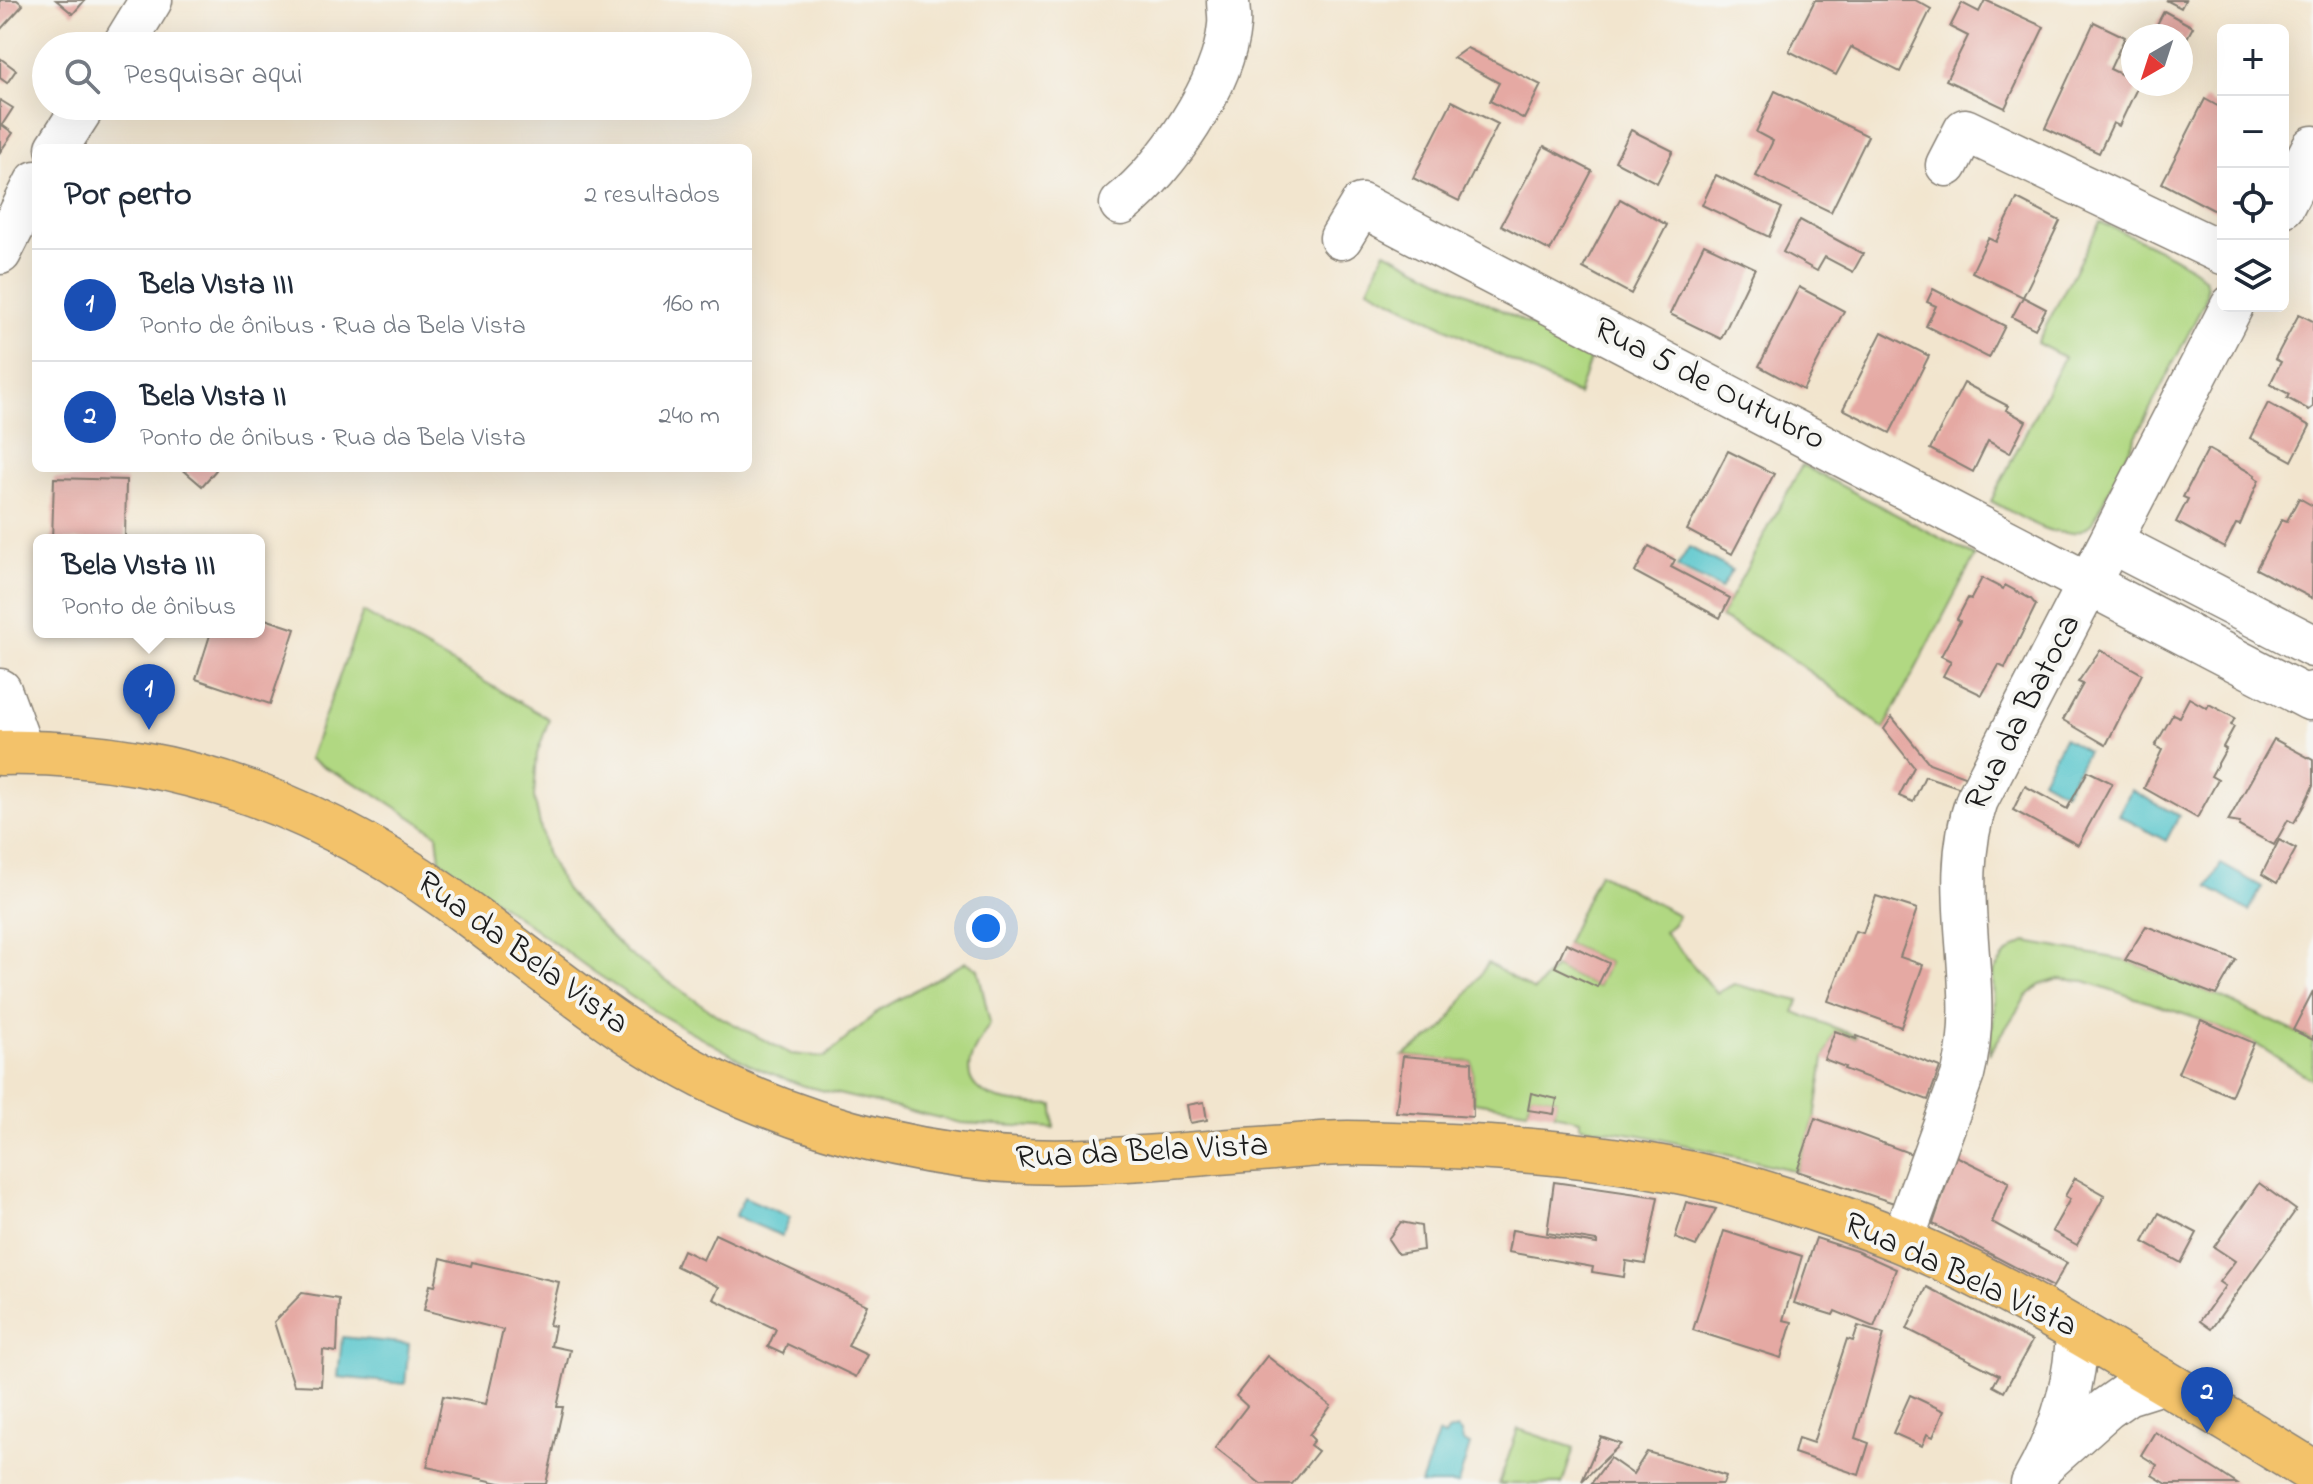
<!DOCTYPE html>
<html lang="pt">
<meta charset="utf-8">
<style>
:root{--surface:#fff;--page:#f2f2f3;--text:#1f2937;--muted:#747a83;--line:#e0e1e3;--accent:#1f6fb2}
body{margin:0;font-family:"Indie Flower",sans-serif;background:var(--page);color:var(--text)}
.controls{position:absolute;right:24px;top:24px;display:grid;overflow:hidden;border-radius:12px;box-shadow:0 8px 32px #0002}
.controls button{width:72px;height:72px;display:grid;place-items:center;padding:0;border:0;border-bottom:2px solid var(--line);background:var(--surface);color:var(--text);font:40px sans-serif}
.compass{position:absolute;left:2121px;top:24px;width:72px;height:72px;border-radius:50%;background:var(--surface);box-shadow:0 8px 32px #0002;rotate:219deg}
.you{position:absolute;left:986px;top:928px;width:28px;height:28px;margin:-20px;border:6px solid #fff;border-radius:50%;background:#1a73e8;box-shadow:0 0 0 12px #1a73e833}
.badge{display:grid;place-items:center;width:52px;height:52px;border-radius:50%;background:var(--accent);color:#fff;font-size:26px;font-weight:700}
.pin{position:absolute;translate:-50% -66px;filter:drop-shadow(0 2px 4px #0008)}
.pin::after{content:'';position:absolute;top:42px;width:28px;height:24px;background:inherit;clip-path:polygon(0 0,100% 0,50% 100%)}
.popup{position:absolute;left:33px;top:534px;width:232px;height:104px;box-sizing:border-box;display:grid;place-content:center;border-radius:12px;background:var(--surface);filter:drop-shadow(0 2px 6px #0005);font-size:26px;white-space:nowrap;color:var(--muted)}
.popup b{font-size:30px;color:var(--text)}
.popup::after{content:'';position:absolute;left:50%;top:100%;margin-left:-16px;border:16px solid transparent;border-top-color:var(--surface)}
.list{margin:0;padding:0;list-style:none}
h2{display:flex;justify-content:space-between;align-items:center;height:104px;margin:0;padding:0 32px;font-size:34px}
h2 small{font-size:26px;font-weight:400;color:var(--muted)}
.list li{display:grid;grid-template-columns:52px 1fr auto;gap:24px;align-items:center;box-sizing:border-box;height:112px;padding:0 32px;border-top:2px solid var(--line)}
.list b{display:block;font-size:30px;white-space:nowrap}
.list p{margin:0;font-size:26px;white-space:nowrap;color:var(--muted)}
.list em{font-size:26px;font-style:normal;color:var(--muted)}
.icon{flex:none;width:44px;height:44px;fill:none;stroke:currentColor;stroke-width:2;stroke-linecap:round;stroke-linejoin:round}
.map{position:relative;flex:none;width:2313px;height:1484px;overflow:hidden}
.search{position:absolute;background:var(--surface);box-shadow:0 8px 32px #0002;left:32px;top:32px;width:720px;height:88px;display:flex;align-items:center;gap:20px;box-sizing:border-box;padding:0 28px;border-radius:44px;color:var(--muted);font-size:30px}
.panel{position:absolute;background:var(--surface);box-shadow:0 8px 32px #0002;left:32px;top:144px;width:720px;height:328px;border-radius:12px}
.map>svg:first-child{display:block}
.green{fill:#b1d882;stroke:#667a4f;stroke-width:2}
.water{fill:#58c6cc;stroke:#3a7174;stroke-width:2}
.building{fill:#e5a9a3}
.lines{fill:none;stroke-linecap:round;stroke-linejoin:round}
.minor-casing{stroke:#878075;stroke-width:45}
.major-casing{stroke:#878075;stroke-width:47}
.minor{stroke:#fff;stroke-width:42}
.major{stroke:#f3c26a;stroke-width:44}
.labels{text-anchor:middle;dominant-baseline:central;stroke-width:8;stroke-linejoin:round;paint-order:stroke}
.street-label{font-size:34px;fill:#1c1c1c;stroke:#f6f6f2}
</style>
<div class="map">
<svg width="2313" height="1484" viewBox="0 0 2313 1484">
<rect width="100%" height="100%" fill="#f6f6f2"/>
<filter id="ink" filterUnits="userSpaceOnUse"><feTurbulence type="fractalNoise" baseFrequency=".0125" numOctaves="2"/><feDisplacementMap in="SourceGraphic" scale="16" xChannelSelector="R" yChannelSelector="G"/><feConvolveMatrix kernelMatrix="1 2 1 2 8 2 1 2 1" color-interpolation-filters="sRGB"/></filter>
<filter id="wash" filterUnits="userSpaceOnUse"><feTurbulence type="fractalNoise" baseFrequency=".006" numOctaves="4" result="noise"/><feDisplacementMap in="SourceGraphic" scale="32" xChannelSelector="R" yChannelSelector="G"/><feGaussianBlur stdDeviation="1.8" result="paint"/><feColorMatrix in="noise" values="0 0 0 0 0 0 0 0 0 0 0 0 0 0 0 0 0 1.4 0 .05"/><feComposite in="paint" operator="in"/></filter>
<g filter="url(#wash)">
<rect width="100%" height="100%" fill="#f2e5ce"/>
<g class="green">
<path d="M2100 222C2120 231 2201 265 2206 282 2208 288 2206 295 2205 301L2092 523C2063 550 2021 516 1991 501L2064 357 2037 343Z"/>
<path d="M1385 251 1591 356 1578 395 1368 288Z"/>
<path d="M1802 465 1975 556 1884 729C1832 687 1780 647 1720 618Z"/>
<path d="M363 612 549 719 537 754 534 797 546 853 567 892 626 952 718 1016 791 1054 825 1057 881 1009 966 962 978 969 990 1023C983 1036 973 1048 970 1062 961 1104 1027 1104 1053 1105L1054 1128 961 1123 804 1086 752 1066 647 1007 594 972 440 860 437 834 374 793 309 759Z"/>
<path d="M1599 873 1678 915 1673 924 1664 932 1717 993 1734 984 1799 1001 1794 1012 1857 1036 1856 1039 1835 1031 1824 1059 1815 1118 1797 1171 1646 1136 1580 1126V1120L1554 1114 1556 1099 1531 1094 1528 1110 1473 1102 1472 1062 1403 1056 1443 1029 1488 963 1534 991 1555 967 1597 987 1609 963 1566 943Z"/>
<path d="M2026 942 2125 960 2216 995 2313 1040V1080L2254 1043 2201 1020 2085 981 2059 979 2040 985 2026 997 1989 1054 1994 1013 1993 972 2005 956 2015 947Z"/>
<path d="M1518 1429 1574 1448 1562 1484H1499Z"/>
</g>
<g class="water">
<path d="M1689 547 1732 570 1721 589 1677 567Z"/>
<path d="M2064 738 2087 751 2065 792 2042 779Z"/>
<path d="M2131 790 2179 816 2166 841 2118 815Z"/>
<path d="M2221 864 2262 887 2249 911 2208 887Z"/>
<path d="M744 1197 790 1217 782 1236 735 1216Z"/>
<path d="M342 1337 409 1344 405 1384 338 1377Z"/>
<path d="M1457 1429 1461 1433 1463 1442 1470 1445 1458 1484H1421L1438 1434 1445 1437 1448 1432Z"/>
</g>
<g id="blocks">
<g class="building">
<path d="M0 0H17L23 5 0 30Z"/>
<path d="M56 0H85L73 14Z"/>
<path d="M1815 0H1915L1931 9 1900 72 1851 47 1836 75 1789 51Z"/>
<path d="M1985 0 2044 27 2005 108 1946 80 1968 36 1950 27 1962 3 1979 12Z"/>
<path d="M2166 0H2185L2181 8Z"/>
<path d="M2164 11 2193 27 2181 49V36H2151Z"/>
<path d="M2094 22 2125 37 2110 69 2133 80V84H2139L2119 126 2113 123 2099 153 2045 128Z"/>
<path d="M1467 48 1541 85 1524 119 1490 101 1499 83 1453 58Z"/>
<path d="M0 58 16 70 7 83 0 78Z"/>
<path d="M1775 91 1868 136 1831 212 1756 176 1773 141 1756 132Z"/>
<path d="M2205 99 2223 109V215L2162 183Z"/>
<path d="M0 100 13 108 2 125 13 133 0 152Z"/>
<path d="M1452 101 1498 124 1459 201 1413 178Z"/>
<path d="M1631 130 1673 151 1657 183 1615 161Z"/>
<path d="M1544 146 1592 171 1550 251 1501 225Z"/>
<path d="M1716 175 1782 208 1769 237 1702 205Z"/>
<path d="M1620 199 1667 225 1631 294 1583 268Z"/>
<path d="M2017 199 2060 221 2023 297 1972 272 1988 238 1996 242Z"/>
<path d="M1800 220 1863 254 1853 272 1825 257 1817 271 1783 252Z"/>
<path d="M1704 244 1755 268 1721 339 1670 314Z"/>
<path d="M1799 287 1844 311 1803 390 1759 366Z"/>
<path d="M1933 289 2005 326 1989 358 1926 326 1936 306 1927 302Z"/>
<path d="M2023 297 2046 309 2035 329 2012 317Z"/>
<path d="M2299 314 2313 321V407L2309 410 2287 398 2289 394 2270 384 2281 362 2275 359Z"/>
<path d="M1882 332 1929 356 1890 433 1843 409Z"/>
<path d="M1964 383 2008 406 2006 410 2026 421 2010 453 1988 441 1973 472 1930 449Z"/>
<path d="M2268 403 2310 426 2292 461 2250 438Z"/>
<path d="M2208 449 2255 475 2254 477 2259 480 2240 525 2236 524 2224 548 2176 522 2188 499 2183 497Z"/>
<path d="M1728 451 1774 474 1732 554 1687 530Z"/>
<path d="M181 468H215L216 470 202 486Z"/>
<path d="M54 478 126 480 125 540H52Z"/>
<path d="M2299 498 2313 506 2312 598 2256 569 2282 519 2287 521Z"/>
<path d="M1649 546 1675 560 1671 567 1730 598 1720 618 1635 572Z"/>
<path d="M1982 578 2003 589 2005 585 2031 599 2036 605 2005 668 1999 665 1982 695 1943 676 1951 661 1941 656 1960 621 1957 619 1968 598 1971 599Z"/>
<path d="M259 617 295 629 270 704 196 679 211 632H259Z"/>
<path d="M2100 650 2142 674 2106 745 2063 720 2083 684 2078 682Z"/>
<path d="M2189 698 2207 708 2209 704 2235 718 2231 725 2234 727 2223 747 2226 749 2211 776 2218 780 2197 818 2144 788 2162 750 2155 746 2173 714 2179 717Z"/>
<path d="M1892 717 1929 763 1967 777 1961 788 1925 776 1913 802 1899 796 1914 767 1884 729Z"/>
<path d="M2274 739 2313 760V786L2304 805 2294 823 2288 820 2274 845 2239 826 2240 823 2228 821Z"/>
<path d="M2088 771 2112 783 2078 845 2013 810 2025 786 2067 809Z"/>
<path d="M2279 840 2296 849 2277 883 2262 874Z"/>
<path d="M1876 896 1917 909 1900 957 1923 965 1901 1027 1828 1001 1855 931 1863 933Z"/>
<path d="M2146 926 2236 960 2216 995 2125 960Z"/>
<path d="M1566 943 1609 963 1597 987 1555 967Z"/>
<path d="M2313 991V1040L2293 1030Z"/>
<path d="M2201 1020 2254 1043 2231 1096 2178 1073Z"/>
<path d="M1835 1031 1856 1039 1857 1036 1940 1067 1928 1100 1844 1069 1845 1067 1824 1059Z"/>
<path d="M1403 1056 1472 1062 1473 1117 1396 1112Z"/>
<path d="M1531 1093 1557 1099 1554 1114 1528 1110Z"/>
<path d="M1204 1102 1207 1120 1190 1123 1187 1105Z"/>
<path d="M1815 1118 1912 1154 1894 1203 1797 1171Z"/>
<path d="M1956 1156 2009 1182 1992 1222 2067 1263 2053 1287 1933 1224Z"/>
<path d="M2075 1178 2105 1195 2077 1245 2052 1231 2070 1199 2065 1196Z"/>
<path d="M1554 1182 1658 1197 1645 1264 1626 1261 1624 1277 1592 1272 1593 1267 1508 1252 1512 1230 1597 1244V1241L1547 1233Z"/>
<path d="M2259 1183 2296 1210 2211 1329 2200 1321 2225 1286 2219 1282 2235 1261 2214 1247Z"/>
<path d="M1686 1202 1716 1209 1696 1246 1675 1238Z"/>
<path d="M2159 1213 2197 1233 2181 1263 2143 1242Z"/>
<path d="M1401 1222 1421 1226 1423 1250 1398 1254 1388 1239Z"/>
<path d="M1724 1231 1802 1256 1783 1320 1792 1322 1781 1358 1693 1330Z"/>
<path d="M715 1234 867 1305 848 1346 867 1355 856 1377 787 1344 783 1354 768 1347 776 1329 713 1299 719 1287 676 1266 683 1250 703 1260Z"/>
<path d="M1816 1238 1856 1251 1896 1269 1874 1327 1835 1311 1833 1315 1794 1303Z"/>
<path d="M441 1258 471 1266 472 1262 559 1282 549 1325 555 1326 551 1346 570 1350 557 1407H563L546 1484H504L427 1467 443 1396 486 1404 503 1330 424 1310 430 1285 435 1286Z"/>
<path d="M1927 1287 2032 1341 2004 1392 1993 1386 1999 1375 1907 1329Z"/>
<path d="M302 1293 339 1299 337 1352 323 1350 321 1386 294 1385 274 1322Z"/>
<path d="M1858 1326 1884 1334 1855 1438 1869 1443 1859 1475 1794 1453 1798 1438 1813 1443 1847 1339 1853 1341Z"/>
<path d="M1267 1356 1331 1406 1309 1435 1314 1440 1310 1445 1318 1451 1292 1484H1261L1215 1448 1247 1406 1236 1396Z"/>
<path d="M1910 1395 1944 1411 1933 1437 1927 1434 1922 1446 1893 1433Z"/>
<path d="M2155 1432 2219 1472 2237 1484H2167L2152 1475 2157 1465 2141 1455Z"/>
<path d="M1601 1437 1621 1444 1582 1481Z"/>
<path d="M1647 1452 1689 1464 1726 1476 1723 1484H1591L1610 1458 1633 1474Z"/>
</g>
</g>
</g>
<g filter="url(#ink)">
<use href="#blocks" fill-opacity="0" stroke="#878075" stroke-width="2"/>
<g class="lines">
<defs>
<g id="minor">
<path d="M123 46 151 0"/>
<path d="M57 148 84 106"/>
<path d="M1947 165 1965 130 2223 253"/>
<path d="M1121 204C1166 168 1224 85 1229 25 1230 17 1228 8 1228 0"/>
<path d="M2283 206 2313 147"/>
<path d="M1341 238 1361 205 2310 699 2313 693"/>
<path d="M0 253 36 182"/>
<path d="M2111 542 2313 646"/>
<path d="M0 690 23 753"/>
<path d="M1902 1241 1963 1074C1986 984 1945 889 1977 800L2232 306"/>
<path d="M2046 1462 2107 1408 2127 1394 2165 1382"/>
<path d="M2032 1484C2059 1437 2076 1385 2077 1330"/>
</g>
<path id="major" d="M0 753C180 749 333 810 474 918 561 983 644 1054 745 1096 854 1142 968 1166 1086 1161 1148 1159 1211 1152 1273 1148 1298 1146 1323 1143 1348 1143 1474 1145 1611 1151 1733 1184 1789 1200 1845 1218 1899 1240 1976 1271 2049 1314 2120 1356 2185 1394 2249 1432 2313 1472"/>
</defs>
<use href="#minor" class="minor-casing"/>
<use href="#major" class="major-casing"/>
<use href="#minor" class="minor"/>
<use href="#major" class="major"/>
</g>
</g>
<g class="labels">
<g class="street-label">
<text transform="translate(1709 385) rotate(27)">Rua 5 de Outubro</text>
<text transform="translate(2024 713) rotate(-63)">Rua da Batoca</text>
<text transform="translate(522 954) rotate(36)">Rua da Bela Vista</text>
<text transform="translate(1142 1153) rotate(-3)">Rua da Bela Vista</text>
<text transform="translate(1960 1276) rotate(25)">Rua da Bela Vista</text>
</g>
</g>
</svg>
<div class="controls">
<button>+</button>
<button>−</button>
<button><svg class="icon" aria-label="locate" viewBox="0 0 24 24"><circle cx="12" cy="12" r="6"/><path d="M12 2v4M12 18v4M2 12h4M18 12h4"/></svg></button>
<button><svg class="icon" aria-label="layers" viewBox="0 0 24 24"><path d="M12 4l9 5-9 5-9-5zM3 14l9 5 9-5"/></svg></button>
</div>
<svg class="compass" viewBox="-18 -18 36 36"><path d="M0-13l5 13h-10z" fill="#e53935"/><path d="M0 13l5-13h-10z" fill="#747a83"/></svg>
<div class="you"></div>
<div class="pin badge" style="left:149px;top:730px;background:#1a4fb4">1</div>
<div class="popup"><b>Bela VIsta III</b>Ponto de ônibus</div>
<div class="pin badge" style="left:2207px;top:1433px;background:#1a4fb4">2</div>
<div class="search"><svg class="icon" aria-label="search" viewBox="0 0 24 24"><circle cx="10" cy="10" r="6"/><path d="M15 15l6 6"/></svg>Pesquisar aqui</div>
<section class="panel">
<h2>Por perto<small>2 resultados</small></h2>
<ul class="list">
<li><span class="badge" style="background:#1a4fb4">1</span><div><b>Bela VIsta III</b><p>Ponto de ônibus · Rua da Bela Vista</p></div><em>160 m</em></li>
<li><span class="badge" style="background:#1a4fb4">2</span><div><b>Bela VIsta II</b><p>Ponto de ônibus · Rua da Bela Vista</p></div><em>240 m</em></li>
</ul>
</section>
</div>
